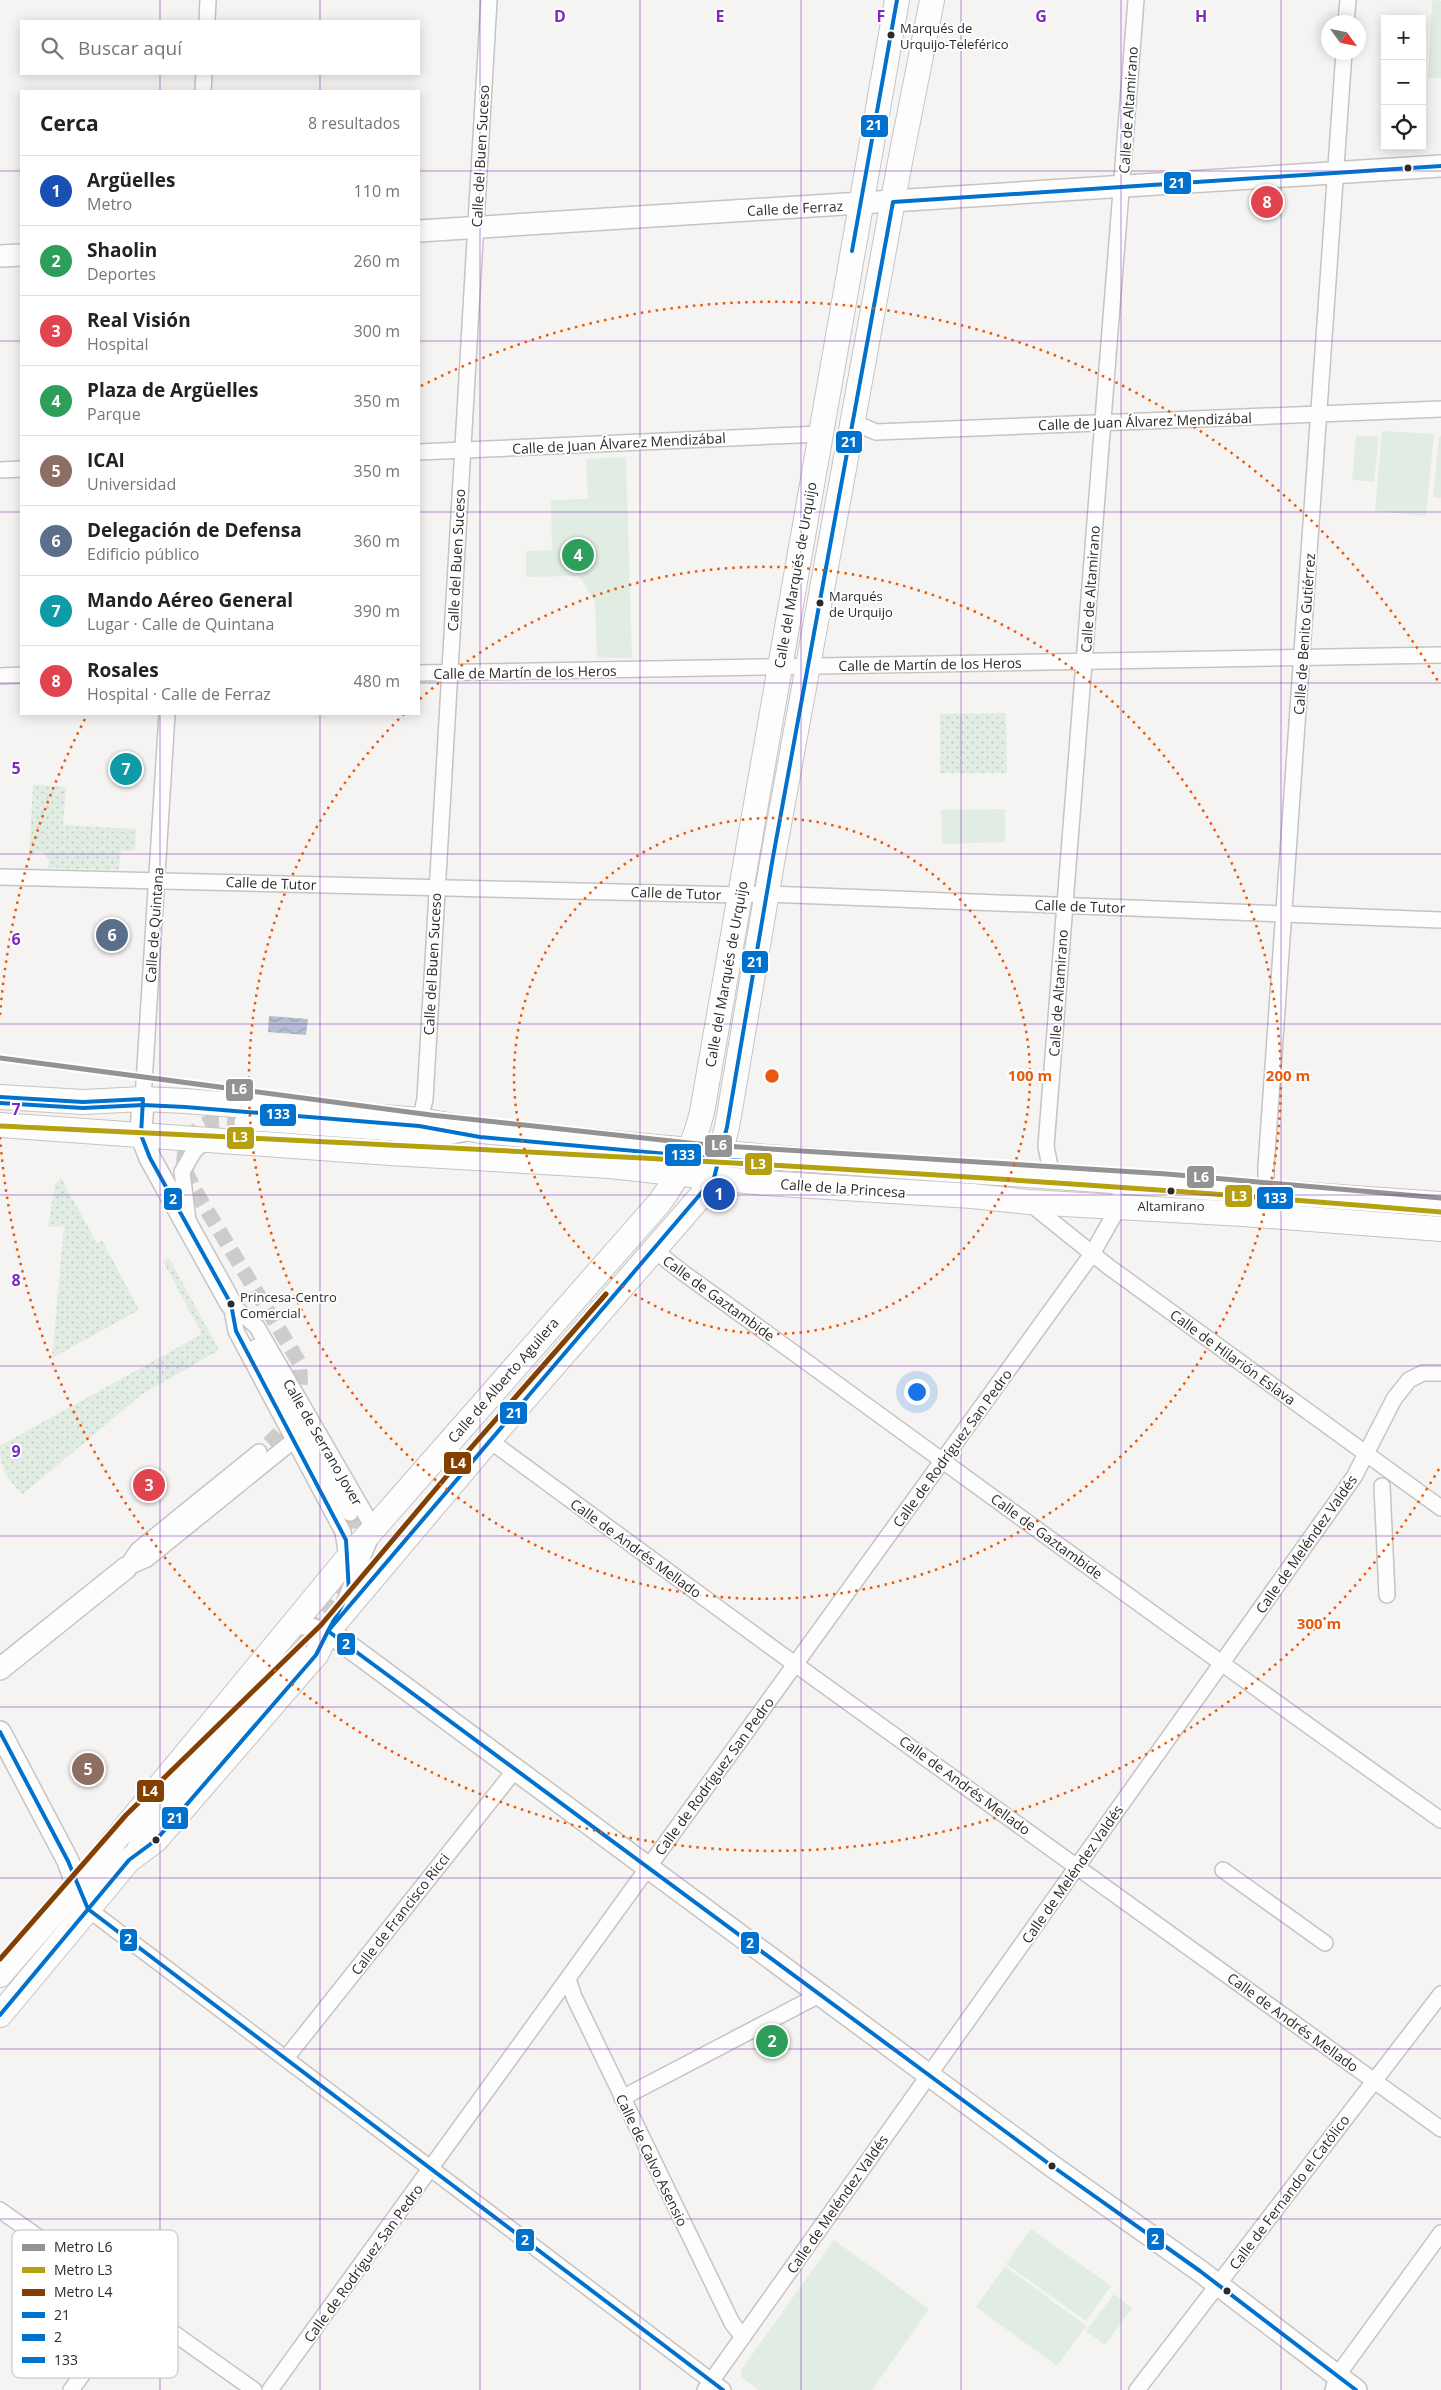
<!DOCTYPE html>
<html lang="es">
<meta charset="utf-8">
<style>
:root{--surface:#fff;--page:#f2f2f2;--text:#222;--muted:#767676;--line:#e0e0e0;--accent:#737170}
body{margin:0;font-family:"Open Sans",sans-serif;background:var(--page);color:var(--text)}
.controls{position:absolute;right:15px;top:15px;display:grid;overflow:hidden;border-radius:0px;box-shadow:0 2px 12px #0003}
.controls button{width:45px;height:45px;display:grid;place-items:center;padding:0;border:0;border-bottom:1px solid var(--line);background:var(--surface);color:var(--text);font:25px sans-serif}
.compass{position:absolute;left:1321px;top:15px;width:45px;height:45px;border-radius:50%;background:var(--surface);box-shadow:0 2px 12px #0003;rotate:123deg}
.you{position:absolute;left:916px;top:1391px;width:18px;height:18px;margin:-12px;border:4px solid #fff;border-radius:50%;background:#1a73e8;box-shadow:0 0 0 8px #1a73e833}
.badge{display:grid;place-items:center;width:32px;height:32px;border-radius:50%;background:var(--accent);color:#fff;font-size:16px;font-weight:700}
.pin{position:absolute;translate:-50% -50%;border:2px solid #fff;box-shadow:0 1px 5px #0006}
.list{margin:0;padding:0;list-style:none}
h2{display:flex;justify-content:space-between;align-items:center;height:65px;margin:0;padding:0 20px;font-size:21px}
h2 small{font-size:16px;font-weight:400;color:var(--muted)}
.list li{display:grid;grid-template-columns:32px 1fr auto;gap:15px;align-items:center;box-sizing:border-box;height:70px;padding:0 20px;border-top:1px solid var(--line)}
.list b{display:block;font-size:19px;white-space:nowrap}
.list p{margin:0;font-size:16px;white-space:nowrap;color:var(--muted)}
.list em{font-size:16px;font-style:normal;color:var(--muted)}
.icon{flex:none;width:28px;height:28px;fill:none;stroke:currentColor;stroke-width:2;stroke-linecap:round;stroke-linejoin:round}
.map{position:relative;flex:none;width:1441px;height:2390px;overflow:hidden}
.search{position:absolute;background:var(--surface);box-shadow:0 2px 12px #0003;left:20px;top:20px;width:400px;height:55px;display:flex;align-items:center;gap:12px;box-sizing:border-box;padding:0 18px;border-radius:0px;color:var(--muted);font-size:19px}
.panel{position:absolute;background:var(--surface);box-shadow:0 2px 12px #0003;left:20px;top:90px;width:400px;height:625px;border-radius:0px}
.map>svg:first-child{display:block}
.green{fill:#e1ece3}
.garden{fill:url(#garden-dots)}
.water{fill:url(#water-waves)}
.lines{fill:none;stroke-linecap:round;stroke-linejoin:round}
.street-tunnel{stroke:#ceccca;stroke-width:15;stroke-dasharray:15 8;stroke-linecap:butt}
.street-casing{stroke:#c5c4c2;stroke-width:18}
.secondary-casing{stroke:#c5c4c2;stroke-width:24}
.primary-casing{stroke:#c5c4c2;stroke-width:26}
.street{stroke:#fefdfd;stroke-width:15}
.secondary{stroke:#fefdfd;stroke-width:21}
.primary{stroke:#fefdfd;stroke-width:24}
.bus-1-casing{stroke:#fff;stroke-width:8}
.bus-2-casing{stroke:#fff;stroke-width:8}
.bus-3-casing{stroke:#fff;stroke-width:8}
.bus-1{stroke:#0072ce;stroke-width:4}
.bus-2{stroke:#0072ce;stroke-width:4}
.bus-3{stroke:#0072ce;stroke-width:4}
.metro-1-casing{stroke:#fff;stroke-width:9}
.metro-2-casing{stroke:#fff;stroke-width:9}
.metro-3-casing{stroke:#fff;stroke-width:9}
.metro-1{stroke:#939393;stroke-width:5}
.metro-2{stroke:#b5a00f;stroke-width:5}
.metro-3{stroke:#824100;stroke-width:5}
.grid{fill:none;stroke:#7b2cbf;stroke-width:1;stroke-opacity:0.55}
.ring{fill:none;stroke:#e8590c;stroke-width:2.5;stroke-dasharray:2.5 5}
.bus-dot{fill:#2c2b2a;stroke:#fff;stroke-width:2}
.labels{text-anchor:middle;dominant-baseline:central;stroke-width:4;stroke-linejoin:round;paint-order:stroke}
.bus-label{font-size:13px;fill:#2c2b2a;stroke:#fff;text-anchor:start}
.street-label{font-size:14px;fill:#2c2b2a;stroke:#fff}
.key{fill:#fff;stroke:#c0bfbf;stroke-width:1}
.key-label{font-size:14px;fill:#2c2b2a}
.grid-label{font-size:16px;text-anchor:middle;font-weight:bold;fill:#7b2cbf;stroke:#fff;stroke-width:4;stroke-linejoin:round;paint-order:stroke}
.centre{fill:#e8590c;stroke:#fff;stroke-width:2.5}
.ring-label{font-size:15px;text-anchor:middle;font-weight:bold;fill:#e8590c;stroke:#fff;stroke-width:4;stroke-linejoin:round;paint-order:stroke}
.line-badge{stroke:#fff;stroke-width:2}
.badge-label{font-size:14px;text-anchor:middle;font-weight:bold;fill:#fff}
</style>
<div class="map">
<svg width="1441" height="2390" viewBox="0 0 1441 2390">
<defs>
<pattern id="garden-dots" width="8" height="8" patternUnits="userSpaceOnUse" patternTransform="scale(1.25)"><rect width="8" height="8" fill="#e1ece3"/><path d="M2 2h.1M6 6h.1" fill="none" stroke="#c1cbc3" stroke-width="1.8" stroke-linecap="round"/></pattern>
<pattern id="water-waves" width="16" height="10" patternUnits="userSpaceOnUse" patternTransform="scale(1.25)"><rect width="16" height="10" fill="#b4c0d1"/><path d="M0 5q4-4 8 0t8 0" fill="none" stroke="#9ba5b4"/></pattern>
</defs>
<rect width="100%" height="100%" fill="#f6f4f2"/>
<g class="green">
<path d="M1432 0 1441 1V78H1428Z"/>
<path d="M1382 431 1434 434 1426 516 1375 511Z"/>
<path d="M1356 435 1379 437 1374 482 1352 480Z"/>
<path d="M1439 436H1441V498L1433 497Z"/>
<path d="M626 457 632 658H597L595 602 579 576 526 577V551L552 550 551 500 588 499 586 459Z"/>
<path d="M1005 809V842L942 844 941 810Z"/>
<path d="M1031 2229 1111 2286 1086 2321 1006 2264Z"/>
<path d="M834 2240 929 2309 872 2390H759L741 2377V2370Z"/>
<path d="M1005 2266 1086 2326 1057 2366 976 2307Z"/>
<path d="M1114 2294 1132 2308 1105 2345 1086 2331Z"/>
</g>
<g class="garden">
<path d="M1006 713 1007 773H940V714Z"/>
<path d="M33 785 66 787 63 825 136 829 135 851H121L119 870 48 868 49 859 43 852H34L29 858Z"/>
<path d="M61 1178 97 1243 102 1240 139 1310 52 1358 64 1226 48 1227 55 1184Z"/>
<path d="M169 1258 219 1350 141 1395 23 1494C6 1479 0 1468 0 1446L202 1334 163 1261Z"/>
</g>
<path class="water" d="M269 1016 308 1019 306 1035 268 1032Z"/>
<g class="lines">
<g class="street-tunnel">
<path d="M242 1122C234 1122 224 1120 215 1121 196 1123 182 1145 184 1164 185 1172 191 1181 194 1189L299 1362C305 1405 290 1426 259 1452"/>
<path d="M299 1651C322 1615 357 1581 355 1536 355 1529 352 1520 350 1513"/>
</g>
<defs>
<g id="street">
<path d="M207 21 208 0"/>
<path d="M1346 22 1348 0"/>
<path d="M203 91 204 74"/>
<path d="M853 419 862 426 876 432 1441 409"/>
<path d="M419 452 820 434"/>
<path d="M0 470 21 469"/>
<path d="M419 673 1441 655"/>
<path d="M0 676 21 675"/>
<path d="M0 877 739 895 767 894 1441 920"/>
<path d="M143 1099 167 714"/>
<path d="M420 1120 425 1099 489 0"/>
<path d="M242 1122 447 1137 467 1133"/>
<path d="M1052 1177 1046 1146 1136 0"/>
<path d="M1266 1201V1167L1344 52"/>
<path d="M1028 1202 1109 1267 1441 1508"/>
<path d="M188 1221 182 1172 194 1151 205 1141"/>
<path d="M654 1250 682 1272C935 1454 1186 1640 1441 1820"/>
<path d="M231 1304 257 1327 374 1529 345 1601"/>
<path d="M231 1304 236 1331 343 1532 348 1563"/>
<path d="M256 1347 350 1513"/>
<path d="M489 1440 774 1649 1441 2129"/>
<path d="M1382 1486 1387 1595"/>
<path d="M126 1568 147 1559 294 1440"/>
<path d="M126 1568 138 1550 259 1452"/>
<path d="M290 1628 311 1626 328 1631 332 1625"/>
<path d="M133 1852 137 1843 181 1787 299 1651"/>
<path d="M1223 1870 1325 1943"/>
<path d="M85 1903 88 1909 723 2390"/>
<path d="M568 1979 574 1997 732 2323 743 2337"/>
<path d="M286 2058 515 1770"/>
<path d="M622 2098 819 1995"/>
<path d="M0 2210 254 2390"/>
<path d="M71 2390 134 2304"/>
<path d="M270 2390 1092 1254 1118 1208 1117 1200"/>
<path d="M705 2390 1354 1477 1394 1399 1409 1380 1423 1373H1441"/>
<path d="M1137 2390 1441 1994"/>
<path d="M1333 2390 1337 2376 1441 2233"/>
</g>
<g id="secondary">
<path d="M419 231 1441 166"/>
<path d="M0 256 21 255"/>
<path d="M143 1099 141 1135 150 1158 231 1304"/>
<path d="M328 1631 1052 2166 1200 2271 1356 2390"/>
<path d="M0 1669 126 1568"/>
<path d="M0 1732 68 1861 77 1886"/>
</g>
<g id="primary">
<path d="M0 1097 83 1102 143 1099 185 1101 420 1120 481 1131 768 1157 1441 1204"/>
<path d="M0 1125 390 1153 610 1166 764 1183 972 1196 1028 1202 1243 1214 1441 1229"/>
<path d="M0 1975 77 1886 347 1559 660 1202C680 1174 694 1145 702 1112L897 0"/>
<path d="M0 2015 129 1860 156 1840 307 1665 316 1655 328 1631 489 1440 700 1197 714 1178 727 1127 773 857 900 162 932 0"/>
</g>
</defs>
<use href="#street" class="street-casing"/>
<use href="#secondary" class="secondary-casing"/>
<use href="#primary" class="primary-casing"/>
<use href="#street" class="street"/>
<use href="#secondary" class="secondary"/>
<use href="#primary" class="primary"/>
<defs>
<g id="bus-1">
<path d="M852 251 897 0"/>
<path d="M0 2015 129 1860 156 1840 316 1655 328 1631 714 1178 727 1127 773 857 893 202 1441 166"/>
</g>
<g id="bus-2">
<path d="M0 1097 83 1102 143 1099 141 1135 150 1158 231 1304 236 1331 346 1540 349 1592 328 1631 1052 2166 1200 2271 1356 2390"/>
<path d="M0 1732 68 1861 88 1909 723 2390"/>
</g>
<path id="bus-3" d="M0 1103 83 1108 143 1105 185 1107 419 1126 480 1137 767 1163 1441 1210"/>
</defs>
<use href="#bus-1" class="bus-1-casing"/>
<use href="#bus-2" class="bus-2-casing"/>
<use href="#bus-3" class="bus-3-casing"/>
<use href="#bus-1" class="bus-1"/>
<use href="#bus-2" class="bus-2"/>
<use href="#bus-3" class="bus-3"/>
<defs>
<path id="metro-1" d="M0 1058 431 1115 708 1145 1167 1174 1441 1198"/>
<path id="metro-2" d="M0 1126C481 1149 961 1171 1441 1212"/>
<path id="metro-3" d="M0 1959 126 1815 321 1625 462 1458 606 1294"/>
</defs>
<use href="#metro-1" class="metro-1-casing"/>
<use href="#metro-2" class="metro-2-casing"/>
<use href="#metro-3" class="metro-3-casing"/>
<use href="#metro-1" class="metro-1"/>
<use href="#metro-2" class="metro-2"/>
<use href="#metro-3" class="metro-3"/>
</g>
<path class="grid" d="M160 0V21M320 0V21M480 0V2390M640 0V2390M801 0V2390M961 0V2390M1121 0V2390M1281 0V2390M160 74V91M320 74V91M0 171H21M419 171H1441M0 341H21M419 341H1441M0 512H21M419 512H1441M0 683H21M419 683H1441M160 714V2390M320 714V2390M0 854H1441M0 1024H1441M0 1195H1441M0 1366H1441M0 1536H1441M0 1707H1441M0 1878H1441M0 2049H1441M0 2219H1441"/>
<g class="ring">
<circle cx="772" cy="1076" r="258"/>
<path d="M420 699A516 516 0 1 1 404 714"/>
<path d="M1439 1469A774 774 0 0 1 0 1137M0 1015A774 774 0 0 1 85 719M421 386A774 774 0 0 1 1439 683"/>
</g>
<g class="bus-dot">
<circle cx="891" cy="35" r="4.5"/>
<circle cx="1408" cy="168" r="4.5"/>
<circle cx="820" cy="603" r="4.5"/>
<circle cx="1171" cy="1191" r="4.5"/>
<circle cx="231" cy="1304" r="4.5"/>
<circle cx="156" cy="1840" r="4.5"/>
<circle cx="1052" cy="2166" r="4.5"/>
<circle cx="1227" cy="2291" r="4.5"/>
</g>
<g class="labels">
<g class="bus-label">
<text x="900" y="28">Marqués de<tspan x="900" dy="16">Urquijo-Teleférico</tspan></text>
<text x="829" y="596">Marqués<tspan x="829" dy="16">de Urquijo</tspan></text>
<text x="1171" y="1206" text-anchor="middle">Altamirano</text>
<text x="240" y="1297">Princesa-Centro<tspan x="240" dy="16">Comercial</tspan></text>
</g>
<g class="street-label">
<text transform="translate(1128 110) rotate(-86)">Calle de Altamirano</text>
<text transform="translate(480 156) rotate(-87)">Calle del Buen Suceso</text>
<text transform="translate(795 208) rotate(-3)">Calle de Ferraz</text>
<text transform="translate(1145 421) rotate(-2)">Calle de Juan Álvarez Mendizábal</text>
<text transform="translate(619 443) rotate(-3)">Calle de Juan Álvarez Mendizábal</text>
<text transform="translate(456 560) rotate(-87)">Calle del Buen Suceso</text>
<text transform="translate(795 575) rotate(-80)">Calle del Marqués de Urquijo</text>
<text transform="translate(1090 589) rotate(-86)">Calle de Altamirano</text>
<text transform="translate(1304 634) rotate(-86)">Calle de Benito Gutiérrez</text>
<text transform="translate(930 664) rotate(-1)">Calle de Martín de los Heros</text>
<text transform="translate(525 672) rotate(-1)">Calle de Martín de los Heros</text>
<text transform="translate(271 883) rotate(2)">Calle de Tutor</text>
<text transform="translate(676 893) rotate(2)">Calle de Tutor</text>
<text transform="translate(1080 906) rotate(2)">Calle de Tutor</text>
<text transform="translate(154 925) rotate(-86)">Calle de Quintana</text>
<text transform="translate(432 964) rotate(-87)">Calle del Buen Suceso</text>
<text transform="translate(726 974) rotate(-80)">Calle del Marqués de Urquijo</text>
<text transform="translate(1058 993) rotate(-86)">Calle de Altamirano</text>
<text transform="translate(843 1188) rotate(4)">Calle de la Princesa</text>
<text transform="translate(719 1298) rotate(36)">Calle de Gaztambide</text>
<text transform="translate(1233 1357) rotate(36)">Calle de Hilarión Eslava</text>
<text transform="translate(503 1380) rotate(-49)">Calle de Alberto Aguilera</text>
<text transform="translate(323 1442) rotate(60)">Calle de Serrano Jover</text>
<text transform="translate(952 1448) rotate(-54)">Calle de Rodríguez San Pedro</text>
<text transform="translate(1047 1536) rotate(36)">Calle de Gaztambide</text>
<text transform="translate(1306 1544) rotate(-55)">Calle de Meléndez Valdés</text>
<text transform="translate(636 1548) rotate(36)">Calle de Andrés Mellado</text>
<text transform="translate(714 1776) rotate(-54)">Calle de Rodríguez San Pedro</text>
<text transform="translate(965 1785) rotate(36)">Calle de Andrés Mellado</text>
<text transform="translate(1072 1874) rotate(-55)">Calle de Meléndez Valdés</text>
<text transform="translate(400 1914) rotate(-52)">Calle de Francisco Ricci</text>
<text transform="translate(1293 2022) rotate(36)">Calle de Andrés Mellado</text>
<text transform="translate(652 2160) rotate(64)">Calle de Calvo Asensio</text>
<text transform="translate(1289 2192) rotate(-53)">Calle de Fernando el Católico</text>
<text transform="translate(837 2204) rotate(-55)">Calle de Meléndez Valdés</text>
<text transform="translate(363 2263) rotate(-54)">Calle de Rodríguez San Pedro</text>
</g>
</g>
<rect x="12" y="2230" width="166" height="148" rx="8" class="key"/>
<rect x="22" y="2244" width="23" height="7" fill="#939393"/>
<rect x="22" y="2267" width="23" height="6" fill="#b5a00f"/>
<rect x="22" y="2289" width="23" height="7" fill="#824100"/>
<rect x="22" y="2312" width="23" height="6" fill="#0072ce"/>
<rect x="22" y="2334" width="23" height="7" fill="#0072ce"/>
<rect x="22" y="2357" width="23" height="6" fill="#0072ce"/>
<g class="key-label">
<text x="54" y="2252">Metro L6</text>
<text x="54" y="2275">Metro L3</text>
<text x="54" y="2297">Metro L4</text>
<text x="54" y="2320">21</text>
<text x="54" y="2342">2</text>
<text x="54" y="2365">133</text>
</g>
<g class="grid-label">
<text x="560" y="22">D</text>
<text x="720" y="22">E</text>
<text x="881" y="22">F</text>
<text x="1041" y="22">G</text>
<text x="1201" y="22">H</text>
<text x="16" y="774">5</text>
<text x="16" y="945">6</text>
<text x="16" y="1115">7</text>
<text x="16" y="1286">8</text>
<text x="16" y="1457">9</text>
</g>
<circle cx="772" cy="1076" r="8" class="centre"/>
<g class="ring-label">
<text x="1030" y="1081">100 m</text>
<text x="1288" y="1081">200 m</text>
<text x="1319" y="1629">300 m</text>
</g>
<g class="line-badge">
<rect x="860" y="114" width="29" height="24" rx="5" fill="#0072ce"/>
<rect x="1163" y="171" width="29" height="24" rx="5" fill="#0072ce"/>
<rect x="835" y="430" width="28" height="24" rx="5" fill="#0072ce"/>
<rect x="741" y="950" width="28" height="24" rx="5" fill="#0072ce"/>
<rect x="225" y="1078" width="29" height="24" rx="5" fill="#939393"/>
<rect x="259" y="1103" width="38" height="24" rx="5" fill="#0072ce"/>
<rect x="226" y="1126" width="29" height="24" rx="5" fill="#b5a00f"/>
<rect x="704" y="1134" width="29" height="24" rx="5" fill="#939393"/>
<rect x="664" y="1143" width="38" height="24" rx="5" fill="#0072ce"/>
<rect x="744" y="1152" width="29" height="24" rx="5" fill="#b5a00f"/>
<rect x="1186" y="1165" width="29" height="24" rx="5" fill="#939393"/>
<rect x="1224" y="1184" width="29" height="24" rx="5" fill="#b5a00f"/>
<rect x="1256" y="1186" width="38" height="24" rx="5" fill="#0072ce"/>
<rect x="163" y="1187" width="20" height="24" rx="5" fill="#0072ce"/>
<rect x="499" y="1401" width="29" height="24" rx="5" fill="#0072ce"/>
<rect x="443" y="1451" width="29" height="24" rx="5" fill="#824100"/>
<rect x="336" y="1632" width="20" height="24" rx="5" fill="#0072ce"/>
<rect x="136" y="1779" width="29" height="24" rx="5" fill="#824100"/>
<rect x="161" y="1806" width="28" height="24" rx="5" fill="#0072ce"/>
<rect x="119" y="1928" width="19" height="24" rx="5" fill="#0072ce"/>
<rect x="740" y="1931" width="20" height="24" rx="5" fill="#0072ce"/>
<rect x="1146" y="2227" width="19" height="24" rx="5" fill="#0072ce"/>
<rect x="515" y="2228" width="20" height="24" rx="5" fill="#0072ce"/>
</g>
<g class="badge-label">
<text x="874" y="130">21</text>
<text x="1177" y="188">21</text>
<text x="849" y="447">21</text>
<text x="755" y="967">21</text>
<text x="239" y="1094">L6</text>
<text x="278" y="1119">133</text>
<text x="240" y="1142">L3</text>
<text x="719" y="1150">L6</text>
<text x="683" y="1160">133</text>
<text x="758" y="1169">L3</text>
<text x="1201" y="1182">L6</text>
<text x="1239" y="1201">L3</text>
<text x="1275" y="1203">133</text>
<text x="173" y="1204">2</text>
<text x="514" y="1418">21</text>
<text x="458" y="1468">L4</text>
<text x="346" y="1649">2</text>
<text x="150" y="1796">L4</text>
<text x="175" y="1823">21</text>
<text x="128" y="1944">2</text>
<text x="750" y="1948">2</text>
<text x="1155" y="2244">2</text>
<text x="525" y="2245">2</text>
</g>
</svg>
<div class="controls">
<button>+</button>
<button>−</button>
<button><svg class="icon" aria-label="locate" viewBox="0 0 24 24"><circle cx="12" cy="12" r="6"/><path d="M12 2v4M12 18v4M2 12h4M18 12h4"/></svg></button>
</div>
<svg class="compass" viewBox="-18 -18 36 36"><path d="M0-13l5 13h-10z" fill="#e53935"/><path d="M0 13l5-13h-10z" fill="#767676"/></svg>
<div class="you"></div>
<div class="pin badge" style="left:719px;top:1194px;background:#1a4fb4">1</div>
<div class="pin badge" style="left:772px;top:2041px;background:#2e9e5b">2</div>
<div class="pin badge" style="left:149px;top:1485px;background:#e0444e">3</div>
<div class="pin badge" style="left:578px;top:555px;background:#2e9e5b">4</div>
<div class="pin badge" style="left:88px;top:1769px;background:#8d6e63">5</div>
<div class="pin badge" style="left:112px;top:935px;background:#5c6f8a">6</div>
<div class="pin badge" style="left:126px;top:769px;background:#0f9aa8">7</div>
<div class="pin badge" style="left:1267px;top:202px;background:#e0444e">8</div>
<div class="search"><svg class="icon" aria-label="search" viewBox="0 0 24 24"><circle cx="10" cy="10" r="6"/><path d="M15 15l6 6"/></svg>Buscar aquí</div>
<section class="panel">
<h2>Cerca<small>8 resultados</small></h2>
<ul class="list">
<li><span class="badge" style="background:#1a4fb4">1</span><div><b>Argüelles</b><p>Metro</p></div><em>110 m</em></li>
<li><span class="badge" style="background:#2e9e5b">2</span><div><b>Shaolin</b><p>Deportes</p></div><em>260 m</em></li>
<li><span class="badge" style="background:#e0444e">3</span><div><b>Real Visión</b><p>Hospital</p></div><em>300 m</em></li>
<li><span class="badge" style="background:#2e9e5b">4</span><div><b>Plaza de Argüelles</b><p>Parque</p></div><em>350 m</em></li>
<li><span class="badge" style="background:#8d6e63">5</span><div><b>ICAI</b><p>Universidad</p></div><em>350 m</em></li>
<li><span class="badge" style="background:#5c6f8a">6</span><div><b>Delegación de Defensa</b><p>Edificio público</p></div><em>360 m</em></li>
<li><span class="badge" style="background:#0f9aa8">7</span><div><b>Mando Aéreo General</b><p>Lugar · Calle de Quintana</p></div><em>390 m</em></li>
<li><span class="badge" style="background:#e0444e">8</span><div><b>Rosales</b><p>Hospital · Calle de Ferraz</p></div><em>480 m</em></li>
</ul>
</section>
</div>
